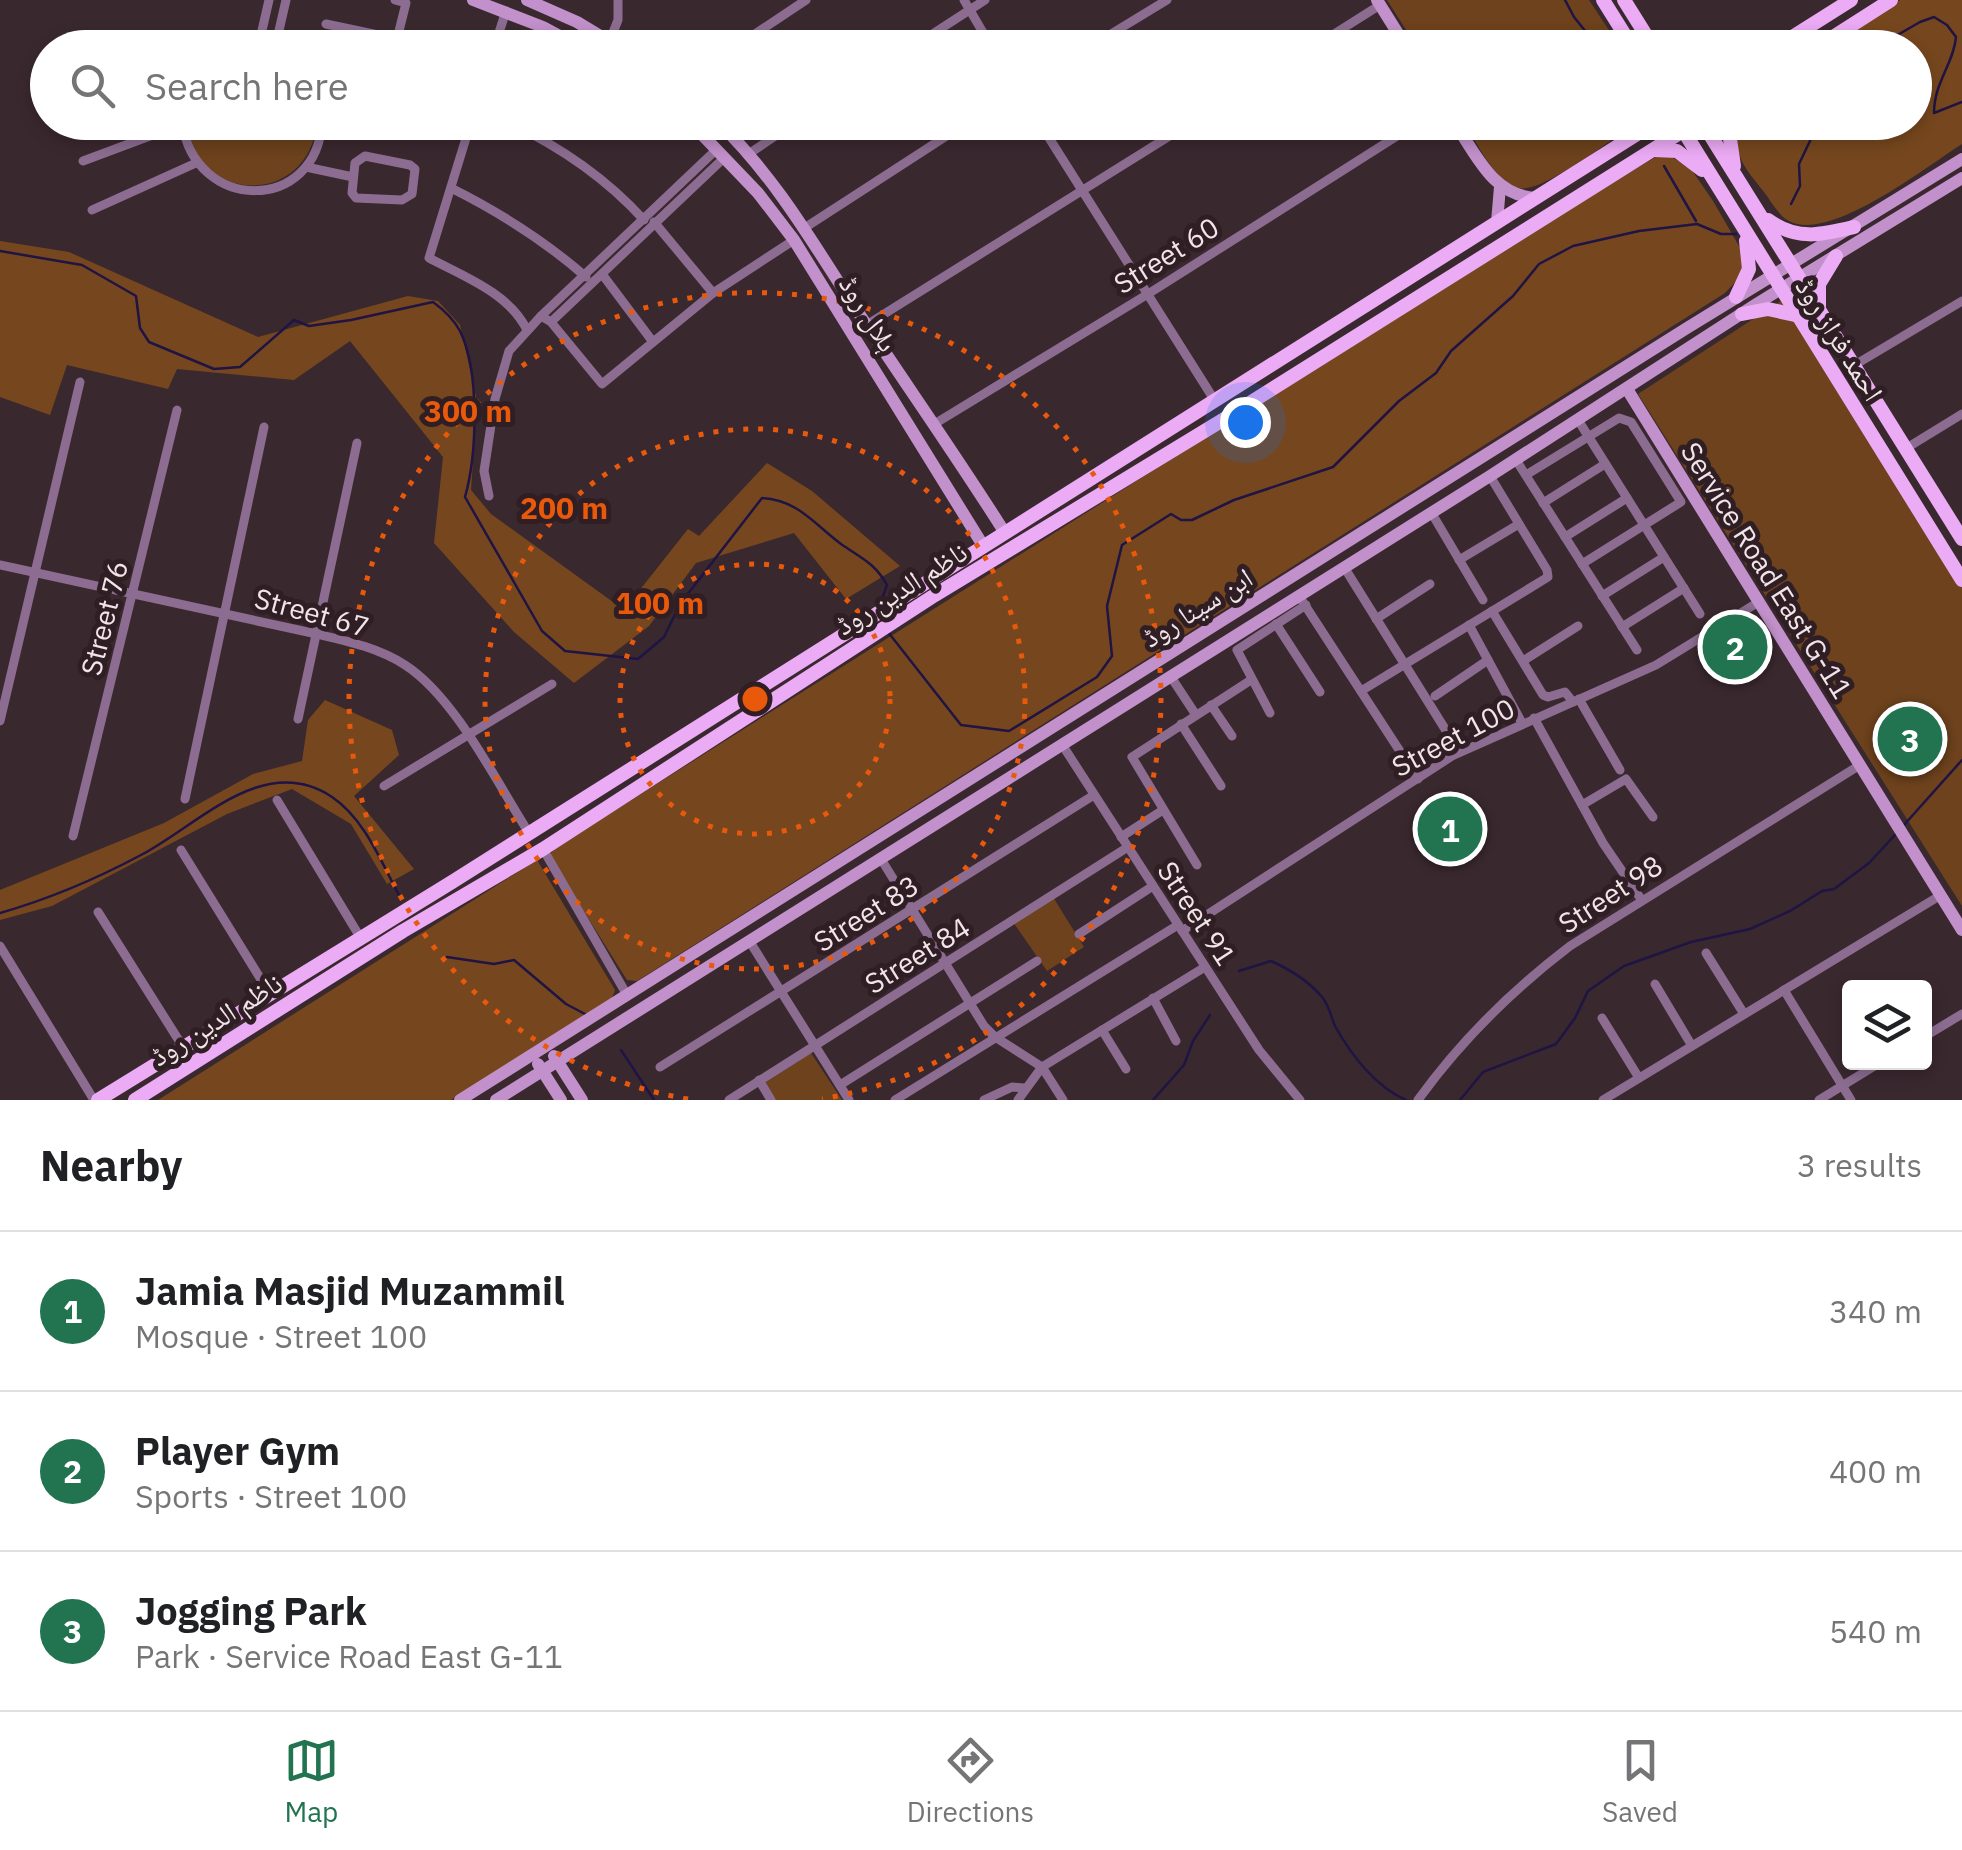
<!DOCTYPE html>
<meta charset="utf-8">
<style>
:root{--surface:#fff;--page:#f6f6f6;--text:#202124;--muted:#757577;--line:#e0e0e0;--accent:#227350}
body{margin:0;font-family:"IBM Plex Sans","Noto Naskh Arabic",sans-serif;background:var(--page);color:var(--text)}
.controls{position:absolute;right:30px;bottom:30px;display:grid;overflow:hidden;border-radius:10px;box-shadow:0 5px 15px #0003}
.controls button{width:90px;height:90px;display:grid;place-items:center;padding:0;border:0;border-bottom:2px solid var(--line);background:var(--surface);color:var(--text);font:50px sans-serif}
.you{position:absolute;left:1245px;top:422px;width:35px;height:35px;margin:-25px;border:8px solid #fff;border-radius:50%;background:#1a73e8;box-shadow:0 0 0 15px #1a73e833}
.badge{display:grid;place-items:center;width:65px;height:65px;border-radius:50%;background:var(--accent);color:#fff;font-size:32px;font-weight:700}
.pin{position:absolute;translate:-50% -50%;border:5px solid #fff;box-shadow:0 2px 10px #0006}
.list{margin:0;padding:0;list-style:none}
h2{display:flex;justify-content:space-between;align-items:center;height:130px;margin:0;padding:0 40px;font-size:42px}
h2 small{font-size:32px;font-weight:400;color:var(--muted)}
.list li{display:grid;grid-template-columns:65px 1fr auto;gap:30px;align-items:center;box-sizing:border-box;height:160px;padding:0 40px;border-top:2px solid var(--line)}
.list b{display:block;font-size:38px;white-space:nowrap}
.list p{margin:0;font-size:32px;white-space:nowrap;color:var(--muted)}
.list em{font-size:32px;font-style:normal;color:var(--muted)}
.icon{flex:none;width:55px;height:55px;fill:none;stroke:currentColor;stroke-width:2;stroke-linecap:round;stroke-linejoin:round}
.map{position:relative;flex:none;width:1962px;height:1100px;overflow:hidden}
.search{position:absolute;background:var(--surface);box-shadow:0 5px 15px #0003;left:30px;right:30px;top:30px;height:110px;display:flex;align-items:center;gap:25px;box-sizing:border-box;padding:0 35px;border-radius:55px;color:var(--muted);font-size:38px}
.sheet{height:610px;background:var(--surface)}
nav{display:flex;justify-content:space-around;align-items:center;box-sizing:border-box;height:140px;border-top:2px solid var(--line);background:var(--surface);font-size:28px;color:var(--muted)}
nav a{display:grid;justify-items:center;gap:5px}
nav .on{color:var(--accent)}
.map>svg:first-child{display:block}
.green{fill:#6d421d}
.forest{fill:#76471e}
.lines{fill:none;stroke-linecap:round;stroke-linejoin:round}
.stream{stroke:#1f1443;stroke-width:2.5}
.street{stroke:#8c6d91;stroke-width:9}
.secondary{stroke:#c290ca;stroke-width:12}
.primary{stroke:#ecabf5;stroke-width:14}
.ring{fill:none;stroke:#e8590c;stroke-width:5;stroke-dasharray:5 10}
.labels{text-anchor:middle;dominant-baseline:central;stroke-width:10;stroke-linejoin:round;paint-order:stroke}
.street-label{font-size:28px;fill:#f1e5e9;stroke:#301e25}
.centre{fill:#e8590c;stroke:#301e25;stroke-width:5}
.ring-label{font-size:30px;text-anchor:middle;font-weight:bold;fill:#e8590c;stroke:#301e25;stroke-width:10;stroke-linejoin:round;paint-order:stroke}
</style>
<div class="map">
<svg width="1962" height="1100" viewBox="0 0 1962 1100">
<rect width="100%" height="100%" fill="#3a282f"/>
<g class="green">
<path d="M1387 0H1589L1620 47H1417Z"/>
<path d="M317 122C309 207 196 206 188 123Z"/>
<path d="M1464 123H1634C1615 138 1541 194 1519 188 1493 181 1478 143 1464 123Z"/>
<path d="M1790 295 1962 571V906L1638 394Z"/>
<path d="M1053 897 1084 947 1047 971 1013 922Z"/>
<path d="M811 1053 842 1100H774L763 1084Z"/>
</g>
<g class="forest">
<path d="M1900 0H1962V144C1927 166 1830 243 1789 221 1778 215 1771 201 1764 192 1741 163 1736 159 1737 123L1914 122V48L1825 47Z"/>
<path d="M1664 152 1691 169 1713 201 1743 253V274L1725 293 637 981 627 980 551 859V853L557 847 1553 218Z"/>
<path d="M0 241 69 252 258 337 408 296 438 301 460 325 477 401 471 490 491 514 624 610 688 529 699 536 767 463 812 491 900 566 846 599 794 533 696 563 649 626 574 683 514 632 434 543 443 457 350 341 294 380 177 369 168 389 67 365 50 415 0 397Z"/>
<path d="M325 700 392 730 399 755 354 796 414 869 387 884 351 824 292 789 227 814 52 906 0 920V890L164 823 253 774 302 761 308 720Z"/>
<path d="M537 860 615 990 612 998 451 1100H158Z"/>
</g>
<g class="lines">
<g class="stream">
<path d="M1565 0 1574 17 1599 48"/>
<path d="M1875 48 1920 22 1934 17 1947 25 1956 37C1954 63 1934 82 1934 113L1962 102"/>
<path d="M1664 166 1696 221"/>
<path d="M1791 204 1800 186 1799 164 1819 122"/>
<path d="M0 251 82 265 136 296 140 328 149 342 214 369 240 367 294 320 309 326 351 320 433 302C444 310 453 318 460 331 480 372 477 454 465 497L542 631 565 651 638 659 664 637 680 604 762 498C798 500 814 524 841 544 861 558 875 563 887 585L881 602"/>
<path d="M888 632 961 725 1009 731 1097 677 1112 656 1107 606 1122 545 1171 514 1181 520H1192L1234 500 1333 467 1399 401 1436 373 1451 351 1513 296 1539 264 1573 246 1639 231 1697 224 1721 234H1736"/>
<path d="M1904 825 1962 760"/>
<path d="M0 913C49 899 96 879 141 855 197 826 264 751 332 797 365 819 382 864 400 897"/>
<path d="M447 957 494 964 514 960 566 1004 585 1014"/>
<path d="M1239 971 1271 961C1291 970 1308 980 1322 997 1329 1005 1331 1017 1335 1026 1351 1055 1376 1087 1406 1100"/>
<path d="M621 1050 654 1100"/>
<path d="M1153 1100 1184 1065 1193 1041 1210 1015"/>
<path d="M1460 1100 1483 1072 1556 1044 1575 1018 1588 991 1624 966 1691 942 1750 929 1790 911 1822 891 1834 889 1869 863 1895 835"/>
</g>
<g class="street">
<path d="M964 0 992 48"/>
<path d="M326 24 397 39 406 3 395 0"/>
<path d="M610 40 618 20V0"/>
<path d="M258 48 269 0"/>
<path d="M275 48 286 0"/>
<path d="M494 48 506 11"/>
<path d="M734 48 806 0"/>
<path d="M911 48 985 0"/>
<path d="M1088 48 1167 0"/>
<path d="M1312 48 1380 5"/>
<path d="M182 122C195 214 317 213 322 122"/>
<path d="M471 122 429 258C463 276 509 293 527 330"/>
<path d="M508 122C559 146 606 178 644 220"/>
<path d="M1039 122 1215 401"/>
<path d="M750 153 796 122"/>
<path d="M365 156 410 165 415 169 412 194 402 200 356 198 352 193 355 163Z"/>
<path d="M83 161 182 124"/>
<path d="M306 167 353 177"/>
<path d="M451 188C501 213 544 240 586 277"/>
<path d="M92 210 196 163"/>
<path d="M654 222 713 293"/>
<path d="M806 227 968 122"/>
<path d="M602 274 653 342"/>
<path d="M541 316 551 322 602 384 713 293 794 240"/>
<path d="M551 322 725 157"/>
<path d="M852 334 1192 122"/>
<path d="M1853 366 1962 301"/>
<path d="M1578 420 1700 614"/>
<path d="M936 423 1148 294 1419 122"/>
<path d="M1905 449 1962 414"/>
<path d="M1516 460 1637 650"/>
<path d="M1526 475 1619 418 1631 422 1681 502 1582 564"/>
<path d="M489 496 484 471 495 399 509 351 541 316 717 149"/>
<path d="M1543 503 1605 464"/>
<path d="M1431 512 1483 600"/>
<path d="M1565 537 1627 498"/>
<path d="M1459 560 1519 524"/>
<path d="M0 565 317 634C347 641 379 648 405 665 455 697 497 783 529 833"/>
<path d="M1344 567 1450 737"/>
<path d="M1299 596 1418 779"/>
<path d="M1602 596 1664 557"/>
<path d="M1492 611 1543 695 1548 697 1565 692 1573 702"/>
<path d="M1376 619 1430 584"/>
<path d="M1276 624 1320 692"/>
<path d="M1469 625 1522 723"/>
<path d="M1622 627 1684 588"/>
<path d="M1523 661 1578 626"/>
<path d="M1171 677 1196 715"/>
<path d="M1361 691 1548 577 1547 570 1490 476"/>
<path d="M1435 696 1488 660"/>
<path d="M1579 699 1620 770"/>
<path d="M1211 705 1232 736"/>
<path d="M1270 713 1237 650 1306 605"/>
<path d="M1534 718 1603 843 1641 899"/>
<path d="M298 719 357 443"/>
<path d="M0 721 80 382"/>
<path d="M1181 724 1221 786"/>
<path d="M1063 746 1259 1050 1300 1100"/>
<path d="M384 786 552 684"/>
<path d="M185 799 264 427"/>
<path d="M277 800 360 937"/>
<path d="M1582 805 1626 779 1653 817"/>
<path d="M73 836 177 410"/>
<path d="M1121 837 1163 810"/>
<path d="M543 849 627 995"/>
<path d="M181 850 270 994"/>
<path d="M881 859 984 1026 995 1037 1042 1067 1063 1100"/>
<path d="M1197 865 1132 757 1251 680"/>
<path d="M98 912 183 1047"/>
<path d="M1182 931 1452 756 1656 665 1757 603"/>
<path d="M1079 934 1153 886"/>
<path d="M750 942 849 1100"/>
<path d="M0 946 94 1100"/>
<path d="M1706 953 1744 1014"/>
<path d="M1655 984 1692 1046"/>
<path d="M1784 990 1851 1100"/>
<path d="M1153 998 1176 1041"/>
<path d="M1602 1018 1639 1078"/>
<path d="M1102 1030 1126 1069"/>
<path d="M1924 1037 1962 1014"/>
<path d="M660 1067 1094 795"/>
<path d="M759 1080 771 1100"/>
<path d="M840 1085 1037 961"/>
<path d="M729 1100 1128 847"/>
<path d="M895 1100 1178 925"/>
<path d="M984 1100 1012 1087 1024 1088"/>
<path d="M1018 1100 1042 1067 1205 967"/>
<path d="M1418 1100C1462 1039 1511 991 1570 946L1860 765"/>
<path d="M1603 1100 1941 895"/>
<path d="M1819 1100 1881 1062"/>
</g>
<g class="secondary">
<path d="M473 0 543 27 582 48"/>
<path d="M527 0 577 22 620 48"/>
<path d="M1377 0 1407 48"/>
<path d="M690 122 758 193 794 240 984 547"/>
<path d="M718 122C782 184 819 255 868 327 914 396 961 463 1005 533"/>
<path d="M1454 122C1476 154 1492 195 1535 198"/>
<path d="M1497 222 1500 187"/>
<path d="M1627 389 1962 930"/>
<path d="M554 1056 582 1100"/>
<path d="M538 1064 561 1100"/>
<path d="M460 1100 1687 328 1962 159"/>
<path d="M496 1100 1490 476 1758 303 1962 178"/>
</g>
<g class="primary">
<path d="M1603 0 1633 48"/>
<path d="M1624 0 1654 48"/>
<path d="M1775 48 1851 0"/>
<path d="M1816 48 1891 0"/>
<path d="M1678 122 1962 580"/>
<path d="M1702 122 1962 539"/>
<path d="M1733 122 1730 139 1734 166"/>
<path d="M1655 150 1677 151 1702 170"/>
<path d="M1768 220C1797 241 1821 235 1854 227"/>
<path d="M1736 297 1749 269 1746 241"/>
<path d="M1819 306V284L1836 256"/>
<path d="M1742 314 1768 309 1795 315"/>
<path d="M98 1100 452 882 1656 122"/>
<path d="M135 1100 403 931 543 849 935 595 1226 418 1697 122"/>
</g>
</g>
<g class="ring">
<circle cx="755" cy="699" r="135"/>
<circle cx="755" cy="699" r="270"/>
<path d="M688 1099A406 406 0 1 1 822 1099"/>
</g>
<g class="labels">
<g class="street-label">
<text transform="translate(1166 255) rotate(-32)">Street 60</text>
<text transform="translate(869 313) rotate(58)">ہلال روڈ</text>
<text transform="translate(1840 339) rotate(58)">احمد فراز روڈ</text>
<text transform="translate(1767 570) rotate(58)">Service Road East G-11</text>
<text transform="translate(901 588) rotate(-32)">ناظم الدین روڈ</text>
<text transform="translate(1197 607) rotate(-32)">ابن سینا روڈ</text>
<text transform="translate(312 612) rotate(15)">Street 67</text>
<text transform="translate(104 618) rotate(-76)">Street 76</text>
<text transform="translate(1453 737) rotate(-28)">Street 100</text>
<text transform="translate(1610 894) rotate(-33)">Street 98</text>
<text transform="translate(866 913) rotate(-32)">Street 83</text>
<text transform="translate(1197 913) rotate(57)">Street 91</text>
<text transform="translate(917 955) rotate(-32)">Street 84</text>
<text transform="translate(216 1019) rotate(-32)">ناظم الدین روڈ</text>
</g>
</g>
<circle cx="755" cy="699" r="15" class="centre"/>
<g class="ring-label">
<text x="468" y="422">300 m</text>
<text x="564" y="519">200 m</text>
<text x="660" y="614">100 m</text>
</g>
</svg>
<div class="controls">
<button><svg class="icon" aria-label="layers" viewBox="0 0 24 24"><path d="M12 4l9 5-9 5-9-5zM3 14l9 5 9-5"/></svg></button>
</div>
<div class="you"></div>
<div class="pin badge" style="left:1450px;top:829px">1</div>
<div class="pin badge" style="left:1735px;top:647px">2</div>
<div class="pin badge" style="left:1910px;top:739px">3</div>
<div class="search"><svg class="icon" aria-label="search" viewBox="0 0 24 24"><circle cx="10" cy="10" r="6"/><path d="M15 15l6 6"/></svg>Search here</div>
</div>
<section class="sheet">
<h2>Nearby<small>3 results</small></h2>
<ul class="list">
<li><span class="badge">1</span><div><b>Jamia Masjid Muzammil</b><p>Mosque · Street 100</p></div><em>340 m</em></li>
<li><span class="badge">2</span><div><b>Player Gym</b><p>Sports · Street 100</p></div><em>400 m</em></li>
<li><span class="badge">3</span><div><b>Jogging Park</b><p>Park · Service Road East G-11</p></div><em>540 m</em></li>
</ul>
</section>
<nav>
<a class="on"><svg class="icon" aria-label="map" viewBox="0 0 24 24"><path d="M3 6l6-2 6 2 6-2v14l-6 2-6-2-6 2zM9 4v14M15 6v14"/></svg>Map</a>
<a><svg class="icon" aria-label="directions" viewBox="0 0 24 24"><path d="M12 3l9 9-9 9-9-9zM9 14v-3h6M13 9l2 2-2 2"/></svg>Directions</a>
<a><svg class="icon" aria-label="saved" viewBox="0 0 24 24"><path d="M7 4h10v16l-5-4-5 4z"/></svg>Saved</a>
</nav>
